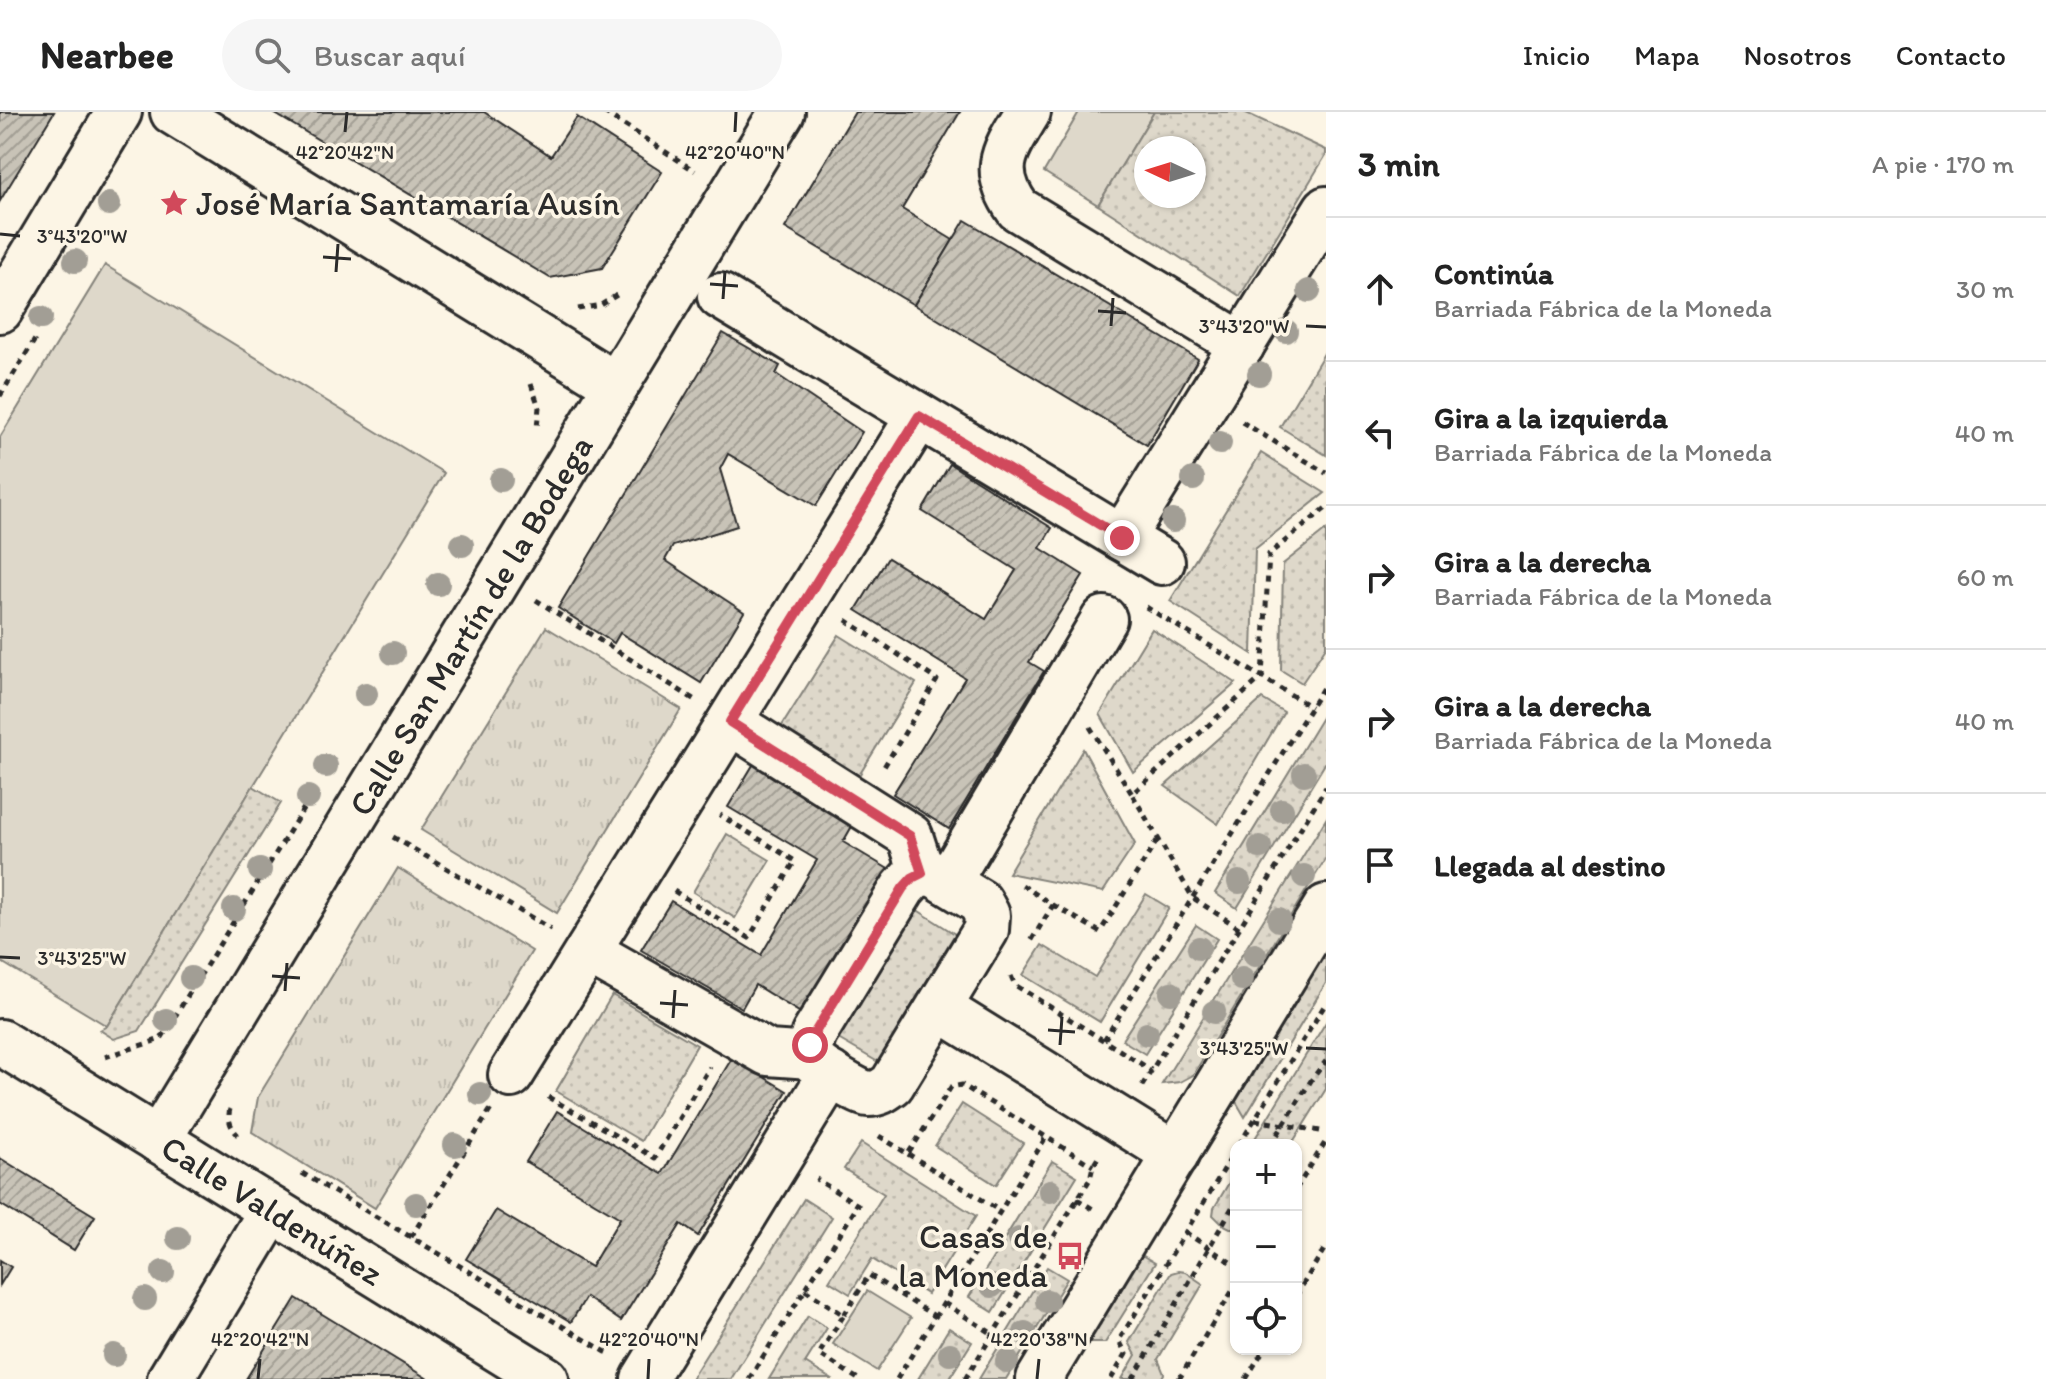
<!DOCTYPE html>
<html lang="es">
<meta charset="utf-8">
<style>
:root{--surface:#fff;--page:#f6f6f6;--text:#222;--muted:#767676;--line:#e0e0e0}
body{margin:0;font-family:Itim,sans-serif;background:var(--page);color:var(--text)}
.controls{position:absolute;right:24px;bottom:24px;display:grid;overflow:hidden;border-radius:16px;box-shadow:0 2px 6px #0004}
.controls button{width:72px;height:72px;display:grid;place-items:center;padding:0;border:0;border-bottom:2px solid var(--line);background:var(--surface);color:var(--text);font:40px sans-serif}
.compass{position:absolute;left:1134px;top:24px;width:72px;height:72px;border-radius:50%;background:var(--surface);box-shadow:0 2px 6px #0004;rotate:274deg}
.stop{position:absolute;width:24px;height:24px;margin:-18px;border:6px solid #d1495b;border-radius:50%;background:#fff}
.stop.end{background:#d1495b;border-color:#fff;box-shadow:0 2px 8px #0008}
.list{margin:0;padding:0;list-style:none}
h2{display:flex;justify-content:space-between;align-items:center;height:104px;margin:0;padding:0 32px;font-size:34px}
h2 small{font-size:26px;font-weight:400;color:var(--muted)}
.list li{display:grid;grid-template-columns:52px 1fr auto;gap:24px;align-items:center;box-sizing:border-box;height:144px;padding:0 32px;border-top:2px solid var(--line)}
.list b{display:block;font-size:30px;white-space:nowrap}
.list p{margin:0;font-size:26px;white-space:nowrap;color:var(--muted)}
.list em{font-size:26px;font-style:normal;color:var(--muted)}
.icon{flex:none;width:44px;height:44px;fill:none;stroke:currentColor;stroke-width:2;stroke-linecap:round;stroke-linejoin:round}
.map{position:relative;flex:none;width:1326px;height:1267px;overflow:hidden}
header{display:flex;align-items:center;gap:48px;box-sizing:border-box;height:112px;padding:0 40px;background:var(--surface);border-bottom:2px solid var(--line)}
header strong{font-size:38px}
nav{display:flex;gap:44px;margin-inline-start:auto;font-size:28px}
.search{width:560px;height:72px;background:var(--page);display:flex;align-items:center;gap:20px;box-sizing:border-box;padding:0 28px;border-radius:44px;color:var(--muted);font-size:30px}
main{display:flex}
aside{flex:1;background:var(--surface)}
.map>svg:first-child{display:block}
.grass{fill:url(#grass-tufts);stroke:#84827a;stroke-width:2}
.park{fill:#ded8ca;stroke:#84827a;stroke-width:2}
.garden{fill:url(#garden-dots);stroke:#84827a;stroke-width:2;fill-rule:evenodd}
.building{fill:url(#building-hatch);stroke:#2b2b2b;stroke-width:2}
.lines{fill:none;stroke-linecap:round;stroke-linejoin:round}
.minor-casing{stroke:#2b2b2b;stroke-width:50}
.path{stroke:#2b2b2b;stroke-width:5;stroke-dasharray:6 6;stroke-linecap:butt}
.minor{stroke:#fcf5e5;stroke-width:44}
.tree{fill:#a29e95}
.route{stroke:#d1495b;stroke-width:10}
.ticks{fill:none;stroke:#2b2b2b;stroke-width:3}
.labels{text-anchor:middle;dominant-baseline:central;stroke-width:7;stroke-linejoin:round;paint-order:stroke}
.poi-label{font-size:34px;fill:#2b2b2b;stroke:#fcf5e5;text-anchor:start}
.street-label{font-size:34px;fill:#2b2b2b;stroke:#fcf5e5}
.ticks-label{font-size:20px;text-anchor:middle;fill:#2b2b2b;stroke:#fcf5e5;stroke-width:7;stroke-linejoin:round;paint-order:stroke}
</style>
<header>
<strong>Nearbee</strong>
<div class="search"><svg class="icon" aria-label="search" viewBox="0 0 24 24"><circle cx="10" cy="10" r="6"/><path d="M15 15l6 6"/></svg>Buscar aquí</div>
<nav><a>Inicio</a><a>Mapa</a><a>Nosotros</a><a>Contacto</a></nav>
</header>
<main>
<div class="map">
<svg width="1326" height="1267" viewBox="0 0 1326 1267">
<defs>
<pattern id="grass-tufts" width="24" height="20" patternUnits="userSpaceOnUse" patternTransform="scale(2)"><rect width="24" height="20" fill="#ded8ca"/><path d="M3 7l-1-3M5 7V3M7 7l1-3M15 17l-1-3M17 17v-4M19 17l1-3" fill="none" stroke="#bfbaae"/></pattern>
<pattern id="garden-dots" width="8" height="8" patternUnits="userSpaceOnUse" patternTransform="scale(2)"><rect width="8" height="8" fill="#ded8ca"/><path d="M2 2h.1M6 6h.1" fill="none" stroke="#bfbaae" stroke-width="1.8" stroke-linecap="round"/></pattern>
<pattern id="building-hatch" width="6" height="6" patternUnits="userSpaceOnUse" patternTransform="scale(2)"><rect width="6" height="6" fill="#c8c3b7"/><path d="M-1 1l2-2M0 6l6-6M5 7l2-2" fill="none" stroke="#a39f95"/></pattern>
</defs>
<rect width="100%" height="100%" fill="#fcf5e5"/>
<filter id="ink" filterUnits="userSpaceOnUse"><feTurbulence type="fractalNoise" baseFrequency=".0125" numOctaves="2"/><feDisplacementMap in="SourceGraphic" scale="16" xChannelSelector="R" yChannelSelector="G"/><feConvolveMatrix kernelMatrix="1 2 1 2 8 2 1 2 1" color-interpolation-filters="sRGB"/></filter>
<g filter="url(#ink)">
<g class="grass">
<path d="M546 515 681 597 557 801 421 718Z"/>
<path d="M398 756 532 839 375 1096 252 1020 258 985Z"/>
</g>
<g class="park">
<path d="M1079 0H1154L1098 93 1044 60Z"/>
<path d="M105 153 444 361 107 914 0 849V325Z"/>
<path d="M867 1179 911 1206 877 1259 833 1232Z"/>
</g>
<g class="garden">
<path d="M1154 0H1244L1326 38V43L1240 184 1098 93ZM1146 36H1194V84H1146Z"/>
<path d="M1326 238V343L1280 315Z"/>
<path d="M1261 341 1325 381 1255 437 1252 542 1170 489Z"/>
<path d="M1326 418V535L1302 571 1281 558 1283 452Z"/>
<path d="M1152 517 1236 571 1133 660 1100 602Z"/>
<path d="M839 523 916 571 858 665 780 617Z"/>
<path d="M1262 587 1284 600 1218 712 1165 674Z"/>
<path d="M1326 599V650L1237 796 1215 781Z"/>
<path d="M1083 637 1135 732 1103 780 1008 761Z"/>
<path d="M253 674 281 691 139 919 114 927 100 918 107 914Z"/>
<path d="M1326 707V746L1193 963 1180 970 1162 972Z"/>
<path d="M727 722 770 748 735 806 693 780Z"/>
<path d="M1146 782 1169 796 1100 910 1023 863 1042 833 1095 865Z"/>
<path d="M911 794 955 822 878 950 833 924Z"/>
<path d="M1196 813 1217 827 1145 942 1122 928Z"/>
<path d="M1321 846 1326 847V871L1245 1005 1235 988Z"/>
<path d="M612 883 697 933 641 1029 556 979Z"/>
<path d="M1326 910V977L1291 1033H1251Z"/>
<path d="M962 992 1023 1031 996 1073 935 1034Z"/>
<path d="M861 1031 976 1104 927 1182 872 1147 850 1182 829 1169 884 1082 844 1057Z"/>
<path d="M1052 1049 1077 1064 993 1200 969 1185Z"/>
<path d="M1236 1059V1119L1222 1112 1213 1103 1214 1096Z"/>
<path d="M804 1087 832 1105 731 1267H691Z"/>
<path d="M1140 1142 1155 1151 1105 1231H1086Z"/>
<path d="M1047 1155 1067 1167 1006 1267H979Z"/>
<path d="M1178 1159 1185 1160 1203 1172 1158 1247 1164 1262 1161 1267H1122L1136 1243 1129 1230 1171 1161Z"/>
<path d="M808 1204 827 1216 805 1251 831 1267H769Z"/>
<path d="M949 1216 972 1230 949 1267H918Z"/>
</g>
<g class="building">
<path d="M0 0H54L0 89Z"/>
<path d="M272 0H484L551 44 577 5 662 60 602 156 550 166Z"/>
<path d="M855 0H960L902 97 953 128 914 193 785 116Z"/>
<path d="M965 108 1198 247 1147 333 914 193Z"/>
<path d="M723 221 780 254 776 262 862 320 816 394 728 342 720 357 737 414 673 434 665 448 744 500 701 571 620 521 614 531 558 496Z"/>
<path d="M950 352 1052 416 1040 436 1083 463 1029 550 1044 559 949 717 893 682 965 566 856 498 888 446 986 507 1016 458 922 399Z"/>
<path d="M756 648 855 709 843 730 890 758 804 903 755 873 742 896 641 838 671 789 761 843 817 748 728 695Z"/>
<path d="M732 946 787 979 698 1124 681 1112 621 1209 586 1185 571 1210 466 1147 496 1098 591 1155 620 1106 526 1050 557 999 662 1062Z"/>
<path d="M0 1046 95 1104 74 1138 0 1092Z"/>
<path d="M0 1148 11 1155 0 1173Z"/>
<path d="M296 1186 428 1267H246Z"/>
</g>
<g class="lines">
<defs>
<g id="minor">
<path d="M173 0 616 273"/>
<path d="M1028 0C1006 37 989 56 1018 97L1242 233"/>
<path d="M720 184 1162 450"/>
<path d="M0 198 119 0"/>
<path d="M1122 426 1326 97"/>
<path d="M730 610 910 724 922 761"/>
<path d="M922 761 934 762 980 790 987 803 986 818 892 972C884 978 879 982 868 982 859 981 817 956 813 948 808 939 811 931 814 922L903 776 912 766Z"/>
<path d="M948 770 1104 507"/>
<path d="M588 839 768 941 811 944"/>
<path d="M939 896 1176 1043"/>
<path id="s1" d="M0 930 546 1267"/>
<path d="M511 963 919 304"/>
<path id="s2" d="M158 1028 782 0"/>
<path d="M170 1267 272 1098"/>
<path d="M644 1267 831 962"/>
<path d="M1039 1267 1326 795"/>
</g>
</defs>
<use href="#minor" class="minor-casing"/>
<g class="path">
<path d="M604 0 695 59"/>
<path d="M578 197 601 193 620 181"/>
<path d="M531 272 539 295 537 316"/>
<path d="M0 284 36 226"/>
<path d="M1242 310 1326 361"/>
<path d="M536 488 695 588"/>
<path d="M1146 495 1311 595"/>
<path d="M846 508 937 568 882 658"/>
<path d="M1090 615 1132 682"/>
<path d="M393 725 551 817"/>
<path d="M1022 773 1053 793 1030 831"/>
<path d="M674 779 749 826 795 749 720 703"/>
<path d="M1053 793 1100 820 1158 727"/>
<path d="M1239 816 1193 786 1132 682 1262 565 1269 442 1326 396"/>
<path d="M1011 864 1015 873 1151 958"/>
<path d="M1104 928 1326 571"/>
<path d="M105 945 161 927 310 686"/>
<path d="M1142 974 1326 675"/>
<path d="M548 985 655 1046 710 955"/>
<path d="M230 997C227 1007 231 1016 238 1023"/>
<path d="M1255 1008 1326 1020"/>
<path d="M879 1024 908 1042 951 975 962 973 1093 1054"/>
<path d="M1239 1033 1326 891"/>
<path d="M1271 1033 1312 967 1326 949"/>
<path d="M908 1042 1000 1099"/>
<path d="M302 1061 606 1240 611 1242"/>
<path d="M1296 1077 1326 1029"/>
<path d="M1077 1087 1093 1097"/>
<path d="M1185 1120 1236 1154"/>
<path d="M411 1125 491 997"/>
<path d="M805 1178 844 1203 819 1242 858 1267"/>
<path d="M1296 1184 1326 1134"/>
<path d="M944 1191 993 1222"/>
<path d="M844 1203 869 1163 936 1205"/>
<path d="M749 1267 858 1093 816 1067"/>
<path d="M897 1267 1046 1025"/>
<path d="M965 1267 1090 1067 1093 1054 1099 1044"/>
<path d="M1111 1267 1126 1242 1119 1228 1236 1038"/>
<path d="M1133 1267 1236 1089"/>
<path d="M1179 1267 1236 1173"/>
<path d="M1246 1267 1264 1237"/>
</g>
<use href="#minor" class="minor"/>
</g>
<g class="tree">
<circle cx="109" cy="92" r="12"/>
<circle cx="75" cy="149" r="12"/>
<circle cx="1309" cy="179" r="12"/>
<circle cx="41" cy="206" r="12"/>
<circle cx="1286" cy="219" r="12"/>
<circle cx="1259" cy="262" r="12"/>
<circle cx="1220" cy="331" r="12"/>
<circle cx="1193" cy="367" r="12"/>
<circle cx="501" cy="368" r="12"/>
<circle cx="1173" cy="409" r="12"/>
<circle cx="462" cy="433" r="12"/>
<circle cx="438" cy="472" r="12"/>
<circle cx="393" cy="541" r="12"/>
<circle cx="366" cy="582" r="12"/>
<circle cx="326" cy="654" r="12"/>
<circle cx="1304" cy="662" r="12"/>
<circle cx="308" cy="685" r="12"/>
<circle cx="1282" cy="698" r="12"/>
<circle cx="1260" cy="735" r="12"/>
<circle cx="260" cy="758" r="12"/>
<circle cx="1304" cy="764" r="12"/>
<circle cx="1239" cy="770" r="12"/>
<circle cx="234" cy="797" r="12"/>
<circle cx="1279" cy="808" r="12"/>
<circle cx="1199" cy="836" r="12"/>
<circle cx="1255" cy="843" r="12"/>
<circle cx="191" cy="866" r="12"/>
<circle cx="1242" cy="867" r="12"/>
<circle cx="1171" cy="881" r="12"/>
<circle cx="1214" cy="900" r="12"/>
<circle cx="166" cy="908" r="12"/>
<circle cx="1147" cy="922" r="12"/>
<circle cx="480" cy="982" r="12"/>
<circle cx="455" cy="1033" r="12"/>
<circle cx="1050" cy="1079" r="12"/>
<circle cx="416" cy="1092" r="12"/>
<circle cx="178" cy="1126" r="12"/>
<circle cx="1019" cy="1127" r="12"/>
<circle cx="163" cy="1160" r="12"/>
<circle cx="992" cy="1174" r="12"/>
<circle cx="145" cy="1187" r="12"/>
<circle cx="1047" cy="1189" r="12"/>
<circle cx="1025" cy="1221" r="12"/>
<circle cx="950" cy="1242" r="12"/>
<circle cx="114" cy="1243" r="12"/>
<circle cx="1007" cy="1249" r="12"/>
</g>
</g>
<g class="lines" filter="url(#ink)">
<path class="route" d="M810 933 814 922 903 776 912 766 922 761 910 724 730 610 919 304 1122 426"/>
</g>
<path class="ticks" d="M345 20 347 0M735 20 736 0M0 122 20 124M323 145 351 147M336 160 338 132M710 172 738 174M723 187 725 159M1098 199 1126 201M1111 214 1113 186M1306 214 1326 215M0 845 20 846M272 864 300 866M285 879 287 851M660 891 688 893M673 906 675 878M1048 918 1075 920M1060 933 1062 905M1306 936 1326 937M258 1267 260 1247M648 1267 649 1247M1037 1267 1039 1247"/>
<defs>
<symbol id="sight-bare" viewBox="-9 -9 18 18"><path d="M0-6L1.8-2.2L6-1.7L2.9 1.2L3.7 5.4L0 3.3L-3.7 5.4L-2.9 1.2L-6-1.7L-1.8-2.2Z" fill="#d1495b" stroke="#fcf5e5" stroke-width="2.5" paint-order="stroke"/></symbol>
<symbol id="bus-bare" viewBox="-9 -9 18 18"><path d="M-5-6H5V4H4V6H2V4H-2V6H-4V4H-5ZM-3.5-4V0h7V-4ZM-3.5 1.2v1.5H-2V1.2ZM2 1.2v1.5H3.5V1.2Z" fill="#d1495b" stroke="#fcf5e5" stroke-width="2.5" paint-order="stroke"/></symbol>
</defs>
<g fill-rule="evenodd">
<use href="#sight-bare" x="154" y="71" width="40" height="40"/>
<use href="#bus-bare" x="1050" y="1124" width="40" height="40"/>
</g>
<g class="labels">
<g class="poi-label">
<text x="196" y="91">José María Santamaría Ausín</text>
<text x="1048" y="1124" text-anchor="end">Casas de<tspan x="1048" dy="39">la Moneda</tspan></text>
</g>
<g class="street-label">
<text stroke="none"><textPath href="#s2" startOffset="602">Calle San Martín de la Bodega</textPath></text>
<text stroke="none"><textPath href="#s1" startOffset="320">Calle Valdenúñez</textPath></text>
</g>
</g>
<g class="ticks-label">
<text x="345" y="47">42°20'42"N</text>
<text x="735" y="47">42°20'40"N</text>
<text x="82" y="131">3°43'20"W</text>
<text x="1244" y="221">3°43'20"W</text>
<text x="82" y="853">3°43'25"W</text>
<text x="1244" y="943">3°43'25"W</text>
<text x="260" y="1234">42°20'42"N</text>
<text x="649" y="1234">42°20'40"N</text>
<text x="1039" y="1234">42°20'38"N</text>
</g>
</svg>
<div class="controls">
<button>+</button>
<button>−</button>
<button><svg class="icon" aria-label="locate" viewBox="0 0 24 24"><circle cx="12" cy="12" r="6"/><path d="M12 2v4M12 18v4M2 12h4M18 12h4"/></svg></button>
</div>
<svg class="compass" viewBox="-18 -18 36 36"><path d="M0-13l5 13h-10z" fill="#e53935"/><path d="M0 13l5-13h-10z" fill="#767676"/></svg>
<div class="stop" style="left:810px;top:933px"></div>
<div class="stop end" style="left:1122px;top:426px"></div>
</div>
<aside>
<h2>3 min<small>A pie · 170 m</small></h2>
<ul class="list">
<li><svg class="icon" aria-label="ahead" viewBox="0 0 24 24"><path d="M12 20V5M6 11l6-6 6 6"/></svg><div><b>Continúa</b><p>Barriada Fábrica de la Moneda</p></div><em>30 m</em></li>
<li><svg class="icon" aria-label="left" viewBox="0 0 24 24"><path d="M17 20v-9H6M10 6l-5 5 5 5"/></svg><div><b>Gira a la izquierda</b><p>Barriada Fábrica de la Moneda</p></div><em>40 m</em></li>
<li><svg class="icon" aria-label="right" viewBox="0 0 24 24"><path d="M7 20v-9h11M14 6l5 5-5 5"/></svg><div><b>Gira a la derecha</b><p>Barriada Fábrica de la Moneda</p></div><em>60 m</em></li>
<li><svg class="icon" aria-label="right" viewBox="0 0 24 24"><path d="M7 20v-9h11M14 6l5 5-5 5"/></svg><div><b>Gira a la derecha</b><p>Barriada Fábrica de la Moneda</p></div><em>40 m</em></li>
<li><svg class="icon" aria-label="arrive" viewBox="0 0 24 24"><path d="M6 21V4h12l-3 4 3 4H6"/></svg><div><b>Llegada al destino</b></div></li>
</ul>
</aside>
</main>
